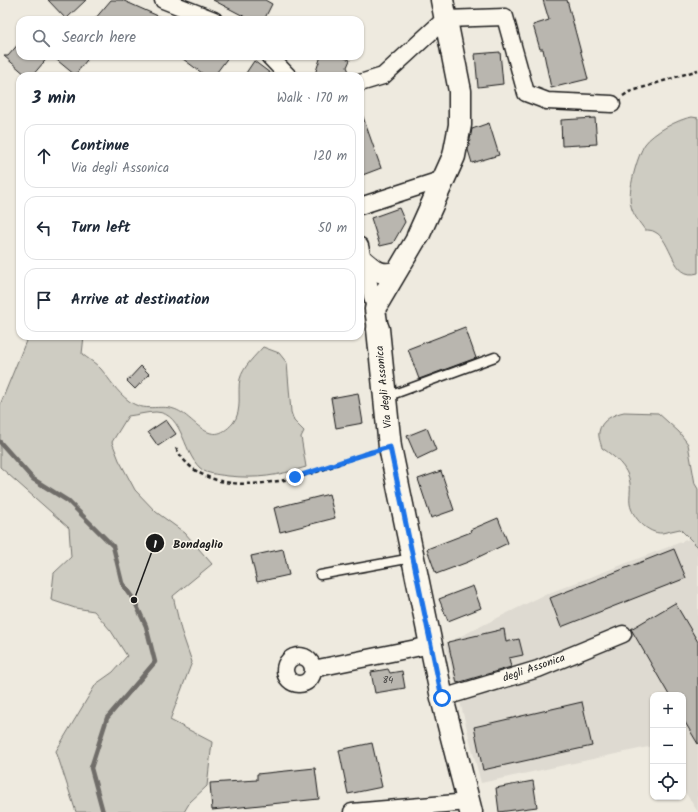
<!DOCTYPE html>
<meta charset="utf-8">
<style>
:root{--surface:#fff;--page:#f2f2f3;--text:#1f2937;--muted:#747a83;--line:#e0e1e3}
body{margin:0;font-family:Kalam,sans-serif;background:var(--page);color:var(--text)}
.controls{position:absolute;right:12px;bottom:12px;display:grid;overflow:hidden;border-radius:8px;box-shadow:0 1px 3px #0004}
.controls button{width:36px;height:36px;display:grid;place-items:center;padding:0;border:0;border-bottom:1px solid var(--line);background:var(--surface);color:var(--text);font:20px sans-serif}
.stop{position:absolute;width:12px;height:12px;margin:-9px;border:3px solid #1a73e8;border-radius:50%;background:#fff}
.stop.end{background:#1a73e8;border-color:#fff;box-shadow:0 1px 4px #0008}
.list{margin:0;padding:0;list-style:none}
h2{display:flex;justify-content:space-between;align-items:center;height:52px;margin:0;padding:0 16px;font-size:17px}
h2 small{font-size:13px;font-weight:400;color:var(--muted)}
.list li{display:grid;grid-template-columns:26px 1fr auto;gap:12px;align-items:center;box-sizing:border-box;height:64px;margin:0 8px 8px;padding:0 8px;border:1px solid var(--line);border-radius:12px}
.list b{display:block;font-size:15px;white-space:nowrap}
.list p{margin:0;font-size:13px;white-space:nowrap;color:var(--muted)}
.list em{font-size:13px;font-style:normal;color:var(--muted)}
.icon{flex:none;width:22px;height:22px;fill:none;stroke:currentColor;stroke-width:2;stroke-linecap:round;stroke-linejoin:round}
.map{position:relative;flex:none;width:698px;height:812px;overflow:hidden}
.search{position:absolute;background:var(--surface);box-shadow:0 1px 3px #0004;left:16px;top:16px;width:348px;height:44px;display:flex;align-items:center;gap:10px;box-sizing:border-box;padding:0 14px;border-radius:12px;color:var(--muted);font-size:15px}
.panel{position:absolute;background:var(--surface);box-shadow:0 1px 3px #0004;left:16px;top:72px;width:348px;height:268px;border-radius:12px}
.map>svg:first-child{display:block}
.built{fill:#dedad1}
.green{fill:#ceccc2;stroke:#75746f}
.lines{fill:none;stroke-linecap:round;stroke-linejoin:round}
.stream{stroke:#6f6d69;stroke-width:4.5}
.building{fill:#b9b6af;stroke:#1c1c1c}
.service-casing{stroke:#1c1c1c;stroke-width:11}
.minor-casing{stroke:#1c1c1c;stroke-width:19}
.tertiary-casing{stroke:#1c1c1c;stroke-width:23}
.secondary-casing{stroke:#1c1c1c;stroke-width:25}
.path{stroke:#1c1c1c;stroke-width:2.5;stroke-dasharray:4 3;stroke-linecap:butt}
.service{stroke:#fbf7ec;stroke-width:8}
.minor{stroke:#fbf7ec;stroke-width:16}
.tertiary{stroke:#fbf7ec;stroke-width:20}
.secondary{stroke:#fbf7ec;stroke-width:22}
.route{stroke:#1a73e8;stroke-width:5}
.labels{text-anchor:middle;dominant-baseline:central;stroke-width:3;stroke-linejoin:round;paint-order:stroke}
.number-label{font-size:9px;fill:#434241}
.street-label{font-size:11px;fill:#1c1c1c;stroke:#fbf7ec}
.leader{fill:none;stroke:#1c1c1c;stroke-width:1.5}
.callout-dot{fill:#1c1c1c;stroke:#fbf7ec;stroke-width:1.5}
.mark-label{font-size:12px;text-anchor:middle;font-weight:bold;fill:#fff}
.callout-label{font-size:12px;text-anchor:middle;font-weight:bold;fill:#1c1c1c;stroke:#fbf7ec;stroke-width:3;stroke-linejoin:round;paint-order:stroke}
</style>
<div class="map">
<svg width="698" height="812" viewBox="0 0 698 812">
<rect width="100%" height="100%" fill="#eeeadf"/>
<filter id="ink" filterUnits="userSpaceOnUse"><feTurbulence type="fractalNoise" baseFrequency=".025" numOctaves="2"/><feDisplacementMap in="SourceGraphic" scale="8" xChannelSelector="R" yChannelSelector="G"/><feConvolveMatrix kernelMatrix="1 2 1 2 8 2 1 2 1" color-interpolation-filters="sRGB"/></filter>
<g filter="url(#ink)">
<path class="built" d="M689 539 698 547V812L683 789V695H653V746L481 783 445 644 544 595Z"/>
<g class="green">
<path d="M692 117 698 118V273C672 281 672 240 655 232 652 230 648 230 645 230 640 223 633 215 631 206 627 193 637 156 645 144 653 133 678 119 692 117Z"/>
<path d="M28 336H84L82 354C88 359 96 363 101 369 111 381 116 391 129 401 145 413 159 404 174 409 194 415 209 451 233 423 243 411 237 391 240 379 243 367 255 356 263 347L279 353 287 363 291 412 294 421 304 431 301 437 306 467C276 476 259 479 228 476 221 475 210 474 204 471 182 457 185 413 156 412 147 412 137 415 128 416L112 442 119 460 135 490 156 512 185 533 212 564 173 596 181 630 192 662 170 720 212 742 207 786 190 802 184 812H76L56 751 96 684 113 672 127 656 111 631 94 611 75 608 51 600 54 573 71 557 69 528 0 467V405Z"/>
<path d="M624 412 658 413 679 432 688 444 695 484 698 489V547L680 529C674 530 668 532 662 533 648 534 632 517 630 504 629 497 631 490 630 483 628 467 614 456 602 448 601 444 598 437 599 432 601 420 614 414 624 412Z"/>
</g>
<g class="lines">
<path class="stream" d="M0 442 33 479 68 501 113 546 122 583 134 600 146 626 155 662 107 718 91 768 103 812"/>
</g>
<g class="building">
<path d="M48 0H86L66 19Z"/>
<path d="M111 0H122L167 20H94Z"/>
<path d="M213 0H265L272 4 264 20H251Z"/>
<path d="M543 0H567L588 79 551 88 543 49H540L533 25 549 20Z"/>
<path d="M20 42V56H49L32 76H27L4 56H8Z"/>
<path d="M500 52 503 84 478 87 475 54Z"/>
<path d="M52 56H90L75 75Z"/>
<path d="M179 56H229L214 76H206Z"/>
<path d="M321 56H340L350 60 347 67 351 76H321L315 74Z"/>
<path d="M254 61 274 76H244Z"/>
<path d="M360 114H362L381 168 360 176Z"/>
<path d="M595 118 597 144 562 146 561 120Z"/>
<path d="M489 123 499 155 472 163 468 150 472 129Z"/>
<path d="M399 208 405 222 393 243 380 246 371 218Z"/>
<path d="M465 327 476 358 419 379 408 349Z"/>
<path d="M141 366 149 374 135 389 127 381Z"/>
<path d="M358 393 363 423 336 428 331 398Z"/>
<path d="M166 420 176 434 158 446 148 432Z"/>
<path d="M427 428 436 450 417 459 407 436Z"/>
<path d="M441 471 454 510 431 518 418 479Z"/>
<path d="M329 494 335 518 280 532 274 508Z"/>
<path d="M498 518 508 543 468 562 436 574 427 549 471 532 470 530Z"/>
<path d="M283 549 289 575 257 582 251 556Z"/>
<path d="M674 549 686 578 561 627 550 598Z"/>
<path d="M473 586 481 608 448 621 439 599Z"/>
<path d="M675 603 698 642V744L683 719V695H669L631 629Z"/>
<path d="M504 629 506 642 519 639 523 655 509 658 511 667 457 683 448 642Z"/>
<path d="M388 669 390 673 402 671 405 688 375 693 371 672Z"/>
<path d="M582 702 592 746 483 770 474 727Z"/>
<path d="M372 743 382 787 348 794 339 750Z"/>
<path d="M315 768 319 799 212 810 210 783 257 780V774Z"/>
<path d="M533 781 537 807 499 812 496 788Z"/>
</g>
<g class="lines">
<defs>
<g id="service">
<path d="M386 397 495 357"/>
<path d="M320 575 412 558"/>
</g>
<g id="minor">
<path d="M163 0 214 20"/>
<path d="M269 56 288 76"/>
<path d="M360 83 383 76 445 19 505 17 526 93 547 101 612 104"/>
<path d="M360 206 443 179"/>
<path d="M360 246 375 309"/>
<circle cx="299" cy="670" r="14"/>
<path d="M313 669 431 645"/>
<path d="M442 698 538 669 623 634"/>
<path d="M352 812 468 802"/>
</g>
<g id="tertiary">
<path d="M364 261C375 270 380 276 395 272"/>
<path d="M378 329 375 309 418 236"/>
</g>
<g id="secondary">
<path d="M418 236 454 156 460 125V91L442 0"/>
<path d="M378 329 390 447 442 698 471 812"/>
</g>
</defs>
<use href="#service" class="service-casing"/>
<use href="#minor" class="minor-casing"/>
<use href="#tertiary" class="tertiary-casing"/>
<use href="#secondary" class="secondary-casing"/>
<g class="path">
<path d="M623 96 629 92 698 70"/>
<path d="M176 448C202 499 277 485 322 470 340 464 356 456 374 451"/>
</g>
<use href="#service" class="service"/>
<use href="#minor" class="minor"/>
<use href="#tertiary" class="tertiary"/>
<use href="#secondary" class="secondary"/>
</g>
</g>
<g class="lines" filter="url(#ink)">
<path class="route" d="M295 477C327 468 357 455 390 447L442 698"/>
</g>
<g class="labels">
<g class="number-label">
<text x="388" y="680">84</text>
</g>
<g class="street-label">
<text transform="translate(384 387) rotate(-96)">Via degli Assonica</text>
<text transform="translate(534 668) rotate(-19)">degli Assonica</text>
</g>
</g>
<path class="leader" d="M134 600L155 543"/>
<g class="callout-dot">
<circle cx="134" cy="600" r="4"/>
<circle cx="155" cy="543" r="10"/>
</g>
<g class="mark-label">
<text x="155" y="548">1</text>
</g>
<g class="callout-label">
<text x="198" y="548">Bondaglio</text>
</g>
</svg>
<div class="controls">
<button>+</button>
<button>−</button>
<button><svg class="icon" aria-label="locate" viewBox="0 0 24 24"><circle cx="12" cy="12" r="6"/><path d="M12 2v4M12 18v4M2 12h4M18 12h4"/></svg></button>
</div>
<div class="stop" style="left:442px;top:698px"></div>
<div class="stop end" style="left:295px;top:477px"></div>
<div class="search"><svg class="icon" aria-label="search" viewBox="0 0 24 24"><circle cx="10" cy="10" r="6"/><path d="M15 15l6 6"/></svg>Search here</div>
<section class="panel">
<h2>3 min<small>Walk · 170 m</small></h2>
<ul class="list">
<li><svg class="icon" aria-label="ahead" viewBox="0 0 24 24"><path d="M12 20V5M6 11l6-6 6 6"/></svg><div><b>Continue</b><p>Via degli Assonica</p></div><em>120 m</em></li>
<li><svg class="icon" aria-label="left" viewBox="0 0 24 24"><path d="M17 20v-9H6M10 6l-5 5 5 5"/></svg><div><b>Turn left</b></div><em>50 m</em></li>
<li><svg class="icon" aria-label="arrive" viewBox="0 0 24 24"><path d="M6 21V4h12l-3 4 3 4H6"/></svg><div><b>Arrive at destination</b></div></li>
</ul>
</section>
</div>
